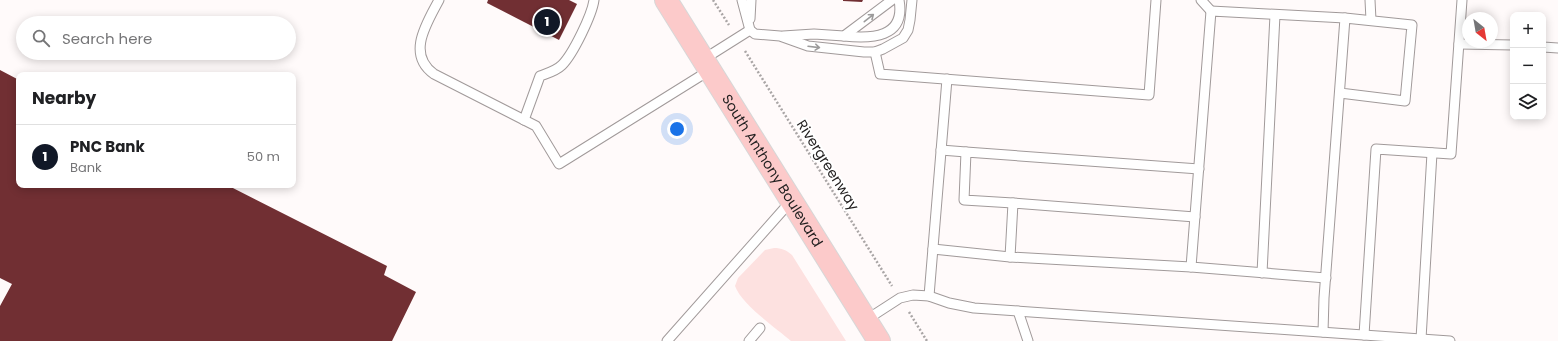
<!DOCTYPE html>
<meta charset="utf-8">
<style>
:root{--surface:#fff;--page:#f6f6f6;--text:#202124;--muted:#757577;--line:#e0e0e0;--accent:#111827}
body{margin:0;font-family:Poppins,sans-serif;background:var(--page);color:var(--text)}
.controls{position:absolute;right:12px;top:12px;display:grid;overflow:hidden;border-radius:8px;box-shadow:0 2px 10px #0003}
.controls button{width:36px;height:36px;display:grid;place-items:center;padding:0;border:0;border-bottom:1px solid var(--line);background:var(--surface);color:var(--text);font:20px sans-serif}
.compass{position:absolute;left:1462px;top:12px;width:36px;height:36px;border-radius:50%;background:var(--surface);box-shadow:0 2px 10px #0003;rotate:149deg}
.you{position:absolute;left:677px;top:129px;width:14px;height:14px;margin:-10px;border:3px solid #fff;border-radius:50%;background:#1a73e8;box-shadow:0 0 0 6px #1a73e833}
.badge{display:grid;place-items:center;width:26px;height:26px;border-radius:50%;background:var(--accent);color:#fff;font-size:13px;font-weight:700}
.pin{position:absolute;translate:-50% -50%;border:2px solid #fff;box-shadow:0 1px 4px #0006}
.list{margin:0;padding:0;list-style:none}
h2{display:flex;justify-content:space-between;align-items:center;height:52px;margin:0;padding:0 16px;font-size:17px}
h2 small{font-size:13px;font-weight:400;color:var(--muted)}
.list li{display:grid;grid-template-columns:26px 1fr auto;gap:12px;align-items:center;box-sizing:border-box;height:64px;padding:0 16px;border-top:1px solid var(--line)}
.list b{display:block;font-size:15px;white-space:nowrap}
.list p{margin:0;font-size:13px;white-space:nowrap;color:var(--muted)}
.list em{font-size:13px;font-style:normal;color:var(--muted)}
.icon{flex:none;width:22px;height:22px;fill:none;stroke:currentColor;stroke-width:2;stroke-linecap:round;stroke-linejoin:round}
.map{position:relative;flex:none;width:1558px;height:341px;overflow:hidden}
.search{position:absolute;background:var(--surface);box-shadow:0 2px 10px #0003;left:16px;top:16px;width:280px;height:44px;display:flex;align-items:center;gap:10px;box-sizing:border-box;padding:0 14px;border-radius:22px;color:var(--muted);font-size:15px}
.panel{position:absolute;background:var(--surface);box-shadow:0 2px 10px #0003;left:16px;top:72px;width:280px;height:116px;border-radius:8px}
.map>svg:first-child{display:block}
.green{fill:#fde1e0}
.building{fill:#712f33}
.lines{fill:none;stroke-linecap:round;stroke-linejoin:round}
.lane-casing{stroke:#a19a9a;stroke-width:11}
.primary-casing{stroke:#d7d7d7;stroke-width:24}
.path{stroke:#a9a5a5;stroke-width:2.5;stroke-dasharray:2 2;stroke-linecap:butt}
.lane{stroke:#fff;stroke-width:9}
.primary{stroke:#fccaca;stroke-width:22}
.oneway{stroke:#9c9b9b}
.labels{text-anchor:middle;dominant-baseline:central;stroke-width:4;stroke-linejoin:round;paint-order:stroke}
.street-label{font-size:14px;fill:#232020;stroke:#fff}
</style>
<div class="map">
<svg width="1558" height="341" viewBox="0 0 1558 341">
<rect width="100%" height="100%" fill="#fffafa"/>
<path class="green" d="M774 248C782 248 786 250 792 255L846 341H791C775 327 742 305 735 286L738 278 765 250Z"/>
<g class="building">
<path d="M488 0H569L577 4 559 40 487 3Z"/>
<path d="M843 0H863L862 2 843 1Z"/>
<path d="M0 70 19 80V185H227L387 266 384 275 416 292 392 341H0V306L12 284 0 278Z"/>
</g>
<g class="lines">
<defs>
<g id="lane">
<path d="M439 0C427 23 406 54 434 74L536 126 559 164 710 70"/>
<path d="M742 0 750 30 755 34 780 36 808 46 864 52H875L883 49 903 38 908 30 910 20 912 0"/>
<path d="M1201 0 1211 11"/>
<path d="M1370 0 1371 20"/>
<path d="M750 19 751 0"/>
<path d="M783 36 814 34 844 36 892 0"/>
<path d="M844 36C871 39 906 38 899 0"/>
<path d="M1459 44 1513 45"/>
<path d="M1543 47 1558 48"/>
<path d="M875 52 880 74 1149 95 1156 0"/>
<path d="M704 59 750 30"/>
<path d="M524 120 540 76C548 73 556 71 562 65 573 54 592 15 594 0"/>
<path d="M941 150 966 152"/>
<path d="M1013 203 964 200 966 152 1199 169"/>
<path d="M933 249 1010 257"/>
<path d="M1191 267 1010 257 1013 203 1195 217"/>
<path d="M1262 273 1275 15"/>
<path d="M1326 278 1191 267 1211 11 1345 18"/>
<path d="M929 296 947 79"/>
<path d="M1018 311 1028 341"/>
<path d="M866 320 900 298 913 295 929 296 949 303 974 308 1450 341"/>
<path d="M1323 332 1324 298 1345 18 1412 25 1405 101 1340 93"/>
<path d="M1364 335 1376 149 1451 154 1462 0"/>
<path d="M1421 339 1432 153"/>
<path d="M667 341 791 201"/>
<path d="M749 341 760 328"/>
</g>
<g id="primary">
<path id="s1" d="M666 0 879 341"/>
</g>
</defs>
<use href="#lane" class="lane-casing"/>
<use href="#primary" class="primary-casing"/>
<g class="path">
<path d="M713 0 729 25"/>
<path d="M745 51 892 286"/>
<path d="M909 312 927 341"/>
</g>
<use href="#lane" class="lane"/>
<use href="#primary" class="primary"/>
</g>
<defs><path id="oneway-shaft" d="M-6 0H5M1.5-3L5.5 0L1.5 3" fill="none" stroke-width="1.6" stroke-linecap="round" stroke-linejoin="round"/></defs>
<g class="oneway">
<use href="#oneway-shaft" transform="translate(869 18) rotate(-38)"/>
<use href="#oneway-shaft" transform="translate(814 47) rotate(7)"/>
</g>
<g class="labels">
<g class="street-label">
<text transform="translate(828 165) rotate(58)">Rivergreenway</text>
<text stroke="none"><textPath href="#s1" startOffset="201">South Anthony Boulevard</textPath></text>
</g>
</g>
</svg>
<div class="controls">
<button>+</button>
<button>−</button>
<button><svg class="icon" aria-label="layers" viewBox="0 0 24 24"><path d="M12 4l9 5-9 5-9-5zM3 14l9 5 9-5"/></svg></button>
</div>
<svg class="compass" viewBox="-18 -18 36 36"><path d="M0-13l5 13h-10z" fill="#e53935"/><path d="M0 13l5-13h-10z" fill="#757577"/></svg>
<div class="you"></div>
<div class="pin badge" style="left:547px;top:22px">1</div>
<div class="search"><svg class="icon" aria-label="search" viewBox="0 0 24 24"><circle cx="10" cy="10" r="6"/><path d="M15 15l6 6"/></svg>Search here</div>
<section class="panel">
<h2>Nearby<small></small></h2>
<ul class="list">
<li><span class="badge">1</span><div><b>PNC Bank</b><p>Bank</p></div><em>50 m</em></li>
</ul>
</section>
</div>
